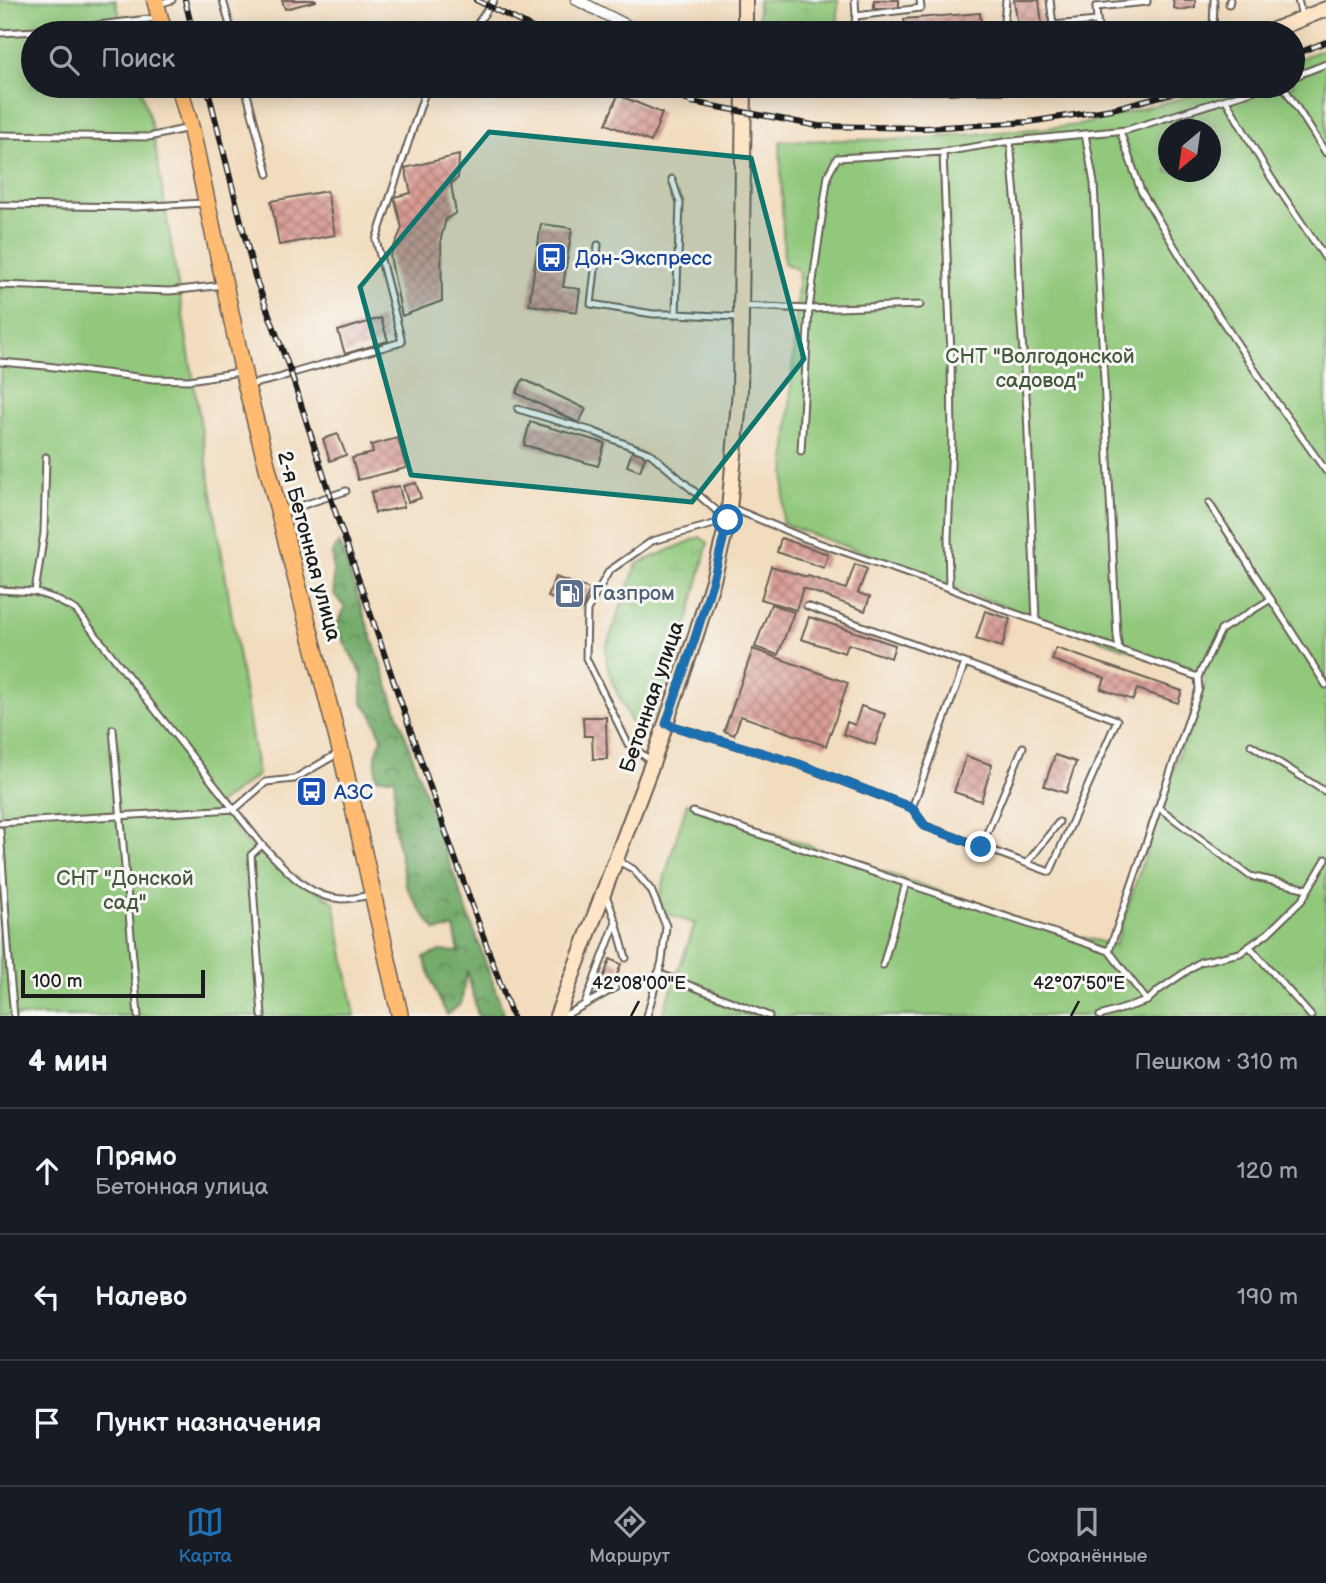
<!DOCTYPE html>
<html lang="ru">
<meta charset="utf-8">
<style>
:root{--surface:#171b24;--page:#242831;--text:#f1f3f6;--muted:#9ea1a6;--line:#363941;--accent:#1f6fb2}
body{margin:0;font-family:"Balsamiq Sans",sans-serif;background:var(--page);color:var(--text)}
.compass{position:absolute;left:1158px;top:119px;width:63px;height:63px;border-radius:50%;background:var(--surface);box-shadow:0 4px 18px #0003;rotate:209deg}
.scale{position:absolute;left:21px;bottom:18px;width:184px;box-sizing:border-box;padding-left:7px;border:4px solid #1c1c1c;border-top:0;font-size:19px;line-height:24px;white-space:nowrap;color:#1c1c1c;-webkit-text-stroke:5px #f6f6f2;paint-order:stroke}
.stop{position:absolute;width:21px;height:21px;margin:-16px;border:5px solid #1f6fb2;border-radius:50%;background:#fff}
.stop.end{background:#1f6fb2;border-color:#fff;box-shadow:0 2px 7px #0008}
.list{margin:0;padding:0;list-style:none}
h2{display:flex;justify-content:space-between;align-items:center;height:91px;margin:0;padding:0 28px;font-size:30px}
h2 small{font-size:23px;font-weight:400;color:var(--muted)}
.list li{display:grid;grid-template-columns:46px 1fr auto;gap:21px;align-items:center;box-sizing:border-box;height:126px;padding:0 28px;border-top:2px solid var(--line)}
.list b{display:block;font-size:26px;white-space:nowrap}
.list p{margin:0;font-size:23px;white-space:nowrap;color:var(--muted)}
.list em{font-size:23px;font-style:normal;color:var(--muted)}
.icon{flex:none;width:38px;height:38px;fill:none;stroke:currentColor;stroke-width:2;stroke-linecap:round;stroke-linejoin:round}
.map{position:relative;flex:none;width:1326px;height:1016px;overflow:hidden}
.search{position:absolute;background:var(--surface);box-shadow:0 4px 18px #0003;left:21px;right:21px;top:21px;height:77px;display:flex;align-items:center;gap:18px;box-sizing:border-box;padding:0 24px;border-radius:38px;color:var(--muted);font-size:26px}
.sheet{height:469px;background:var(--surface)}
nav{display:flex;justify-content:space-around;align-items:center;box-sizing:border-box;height:98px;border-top:2px solid var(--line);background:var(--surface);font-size:19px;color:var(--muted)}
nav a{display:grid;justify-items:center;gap:4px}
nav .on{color:var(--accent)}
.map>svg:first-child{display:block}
.grass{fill:url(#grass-tufts);stroke:#56724c;stroke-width:2}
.forest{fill:url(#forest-crowns);stroke:#486444;stroke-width:2}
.garden{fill:#91c87b;stroke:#56724c;stroke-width:2;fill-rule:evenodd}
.building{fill:url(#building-cross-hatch)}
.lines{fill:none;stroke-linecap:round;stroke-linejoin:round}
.lane-casing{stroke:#675f55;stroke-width:9}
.street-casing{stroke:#675f55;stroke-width:13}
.secondary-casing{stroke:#675f55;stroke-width:18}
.primary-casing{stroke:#675f55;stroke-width:19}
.lane{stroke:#fff;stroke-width:5}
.street{stroke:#fff;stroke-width:10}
.secondary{stroke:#ffe4c6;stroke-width:14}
.primary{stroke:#ffbb71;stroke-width:16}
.rail-casing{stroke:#1c1c1c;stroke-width:6}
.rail{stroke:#f6f6f2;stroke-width:3.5;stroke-dasharray:10;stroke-linecap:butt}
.route{stroke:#1f6fb2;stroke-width:9}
.marked{fill:#0f766e;fill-opacity:0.2;stroke:#0f766e;stroke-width:5;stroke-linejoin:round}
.ticks{fill:none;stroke:#1c1c1c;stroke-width:2.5}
.labels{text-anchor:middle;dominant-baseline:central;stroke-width:6;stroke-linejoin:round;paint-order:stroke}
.transit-label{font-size:21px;fill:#164399;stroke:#f6f6f2;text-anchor:start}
.park-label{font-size:21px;fill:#45583d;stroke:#f6f6f2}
.street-label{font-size:21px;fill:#1c1c1c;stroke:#f6f6f2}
.service-label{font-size:21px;fill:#4e5e75;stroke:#f6f6f2;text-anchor:start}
.ticks-label{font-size:18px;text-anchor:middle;fill:#1c1c1c;stroke:#f6f6f2;stroke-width:6;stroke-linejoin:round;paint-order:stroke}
</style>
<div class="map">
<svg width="1326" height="1016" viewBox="0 0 1326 1016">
<defs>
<pattern id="grass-tufts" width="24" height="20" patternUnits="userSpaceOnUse" patternTransform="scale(1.75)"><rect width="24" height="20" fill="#91c87b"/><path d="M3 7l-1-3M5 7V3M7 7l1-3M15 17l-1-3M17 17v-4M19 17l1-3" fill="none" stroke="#7cab6a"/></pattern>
<pattern id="forest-crowns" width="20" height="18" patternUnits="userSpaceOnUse" patternTransform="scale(1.75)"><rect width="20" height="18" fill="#74ac6b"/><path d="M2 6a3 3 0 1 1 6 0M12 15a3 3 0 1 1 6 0" fill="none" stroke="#5e8b57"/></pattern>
<pattern id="building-cross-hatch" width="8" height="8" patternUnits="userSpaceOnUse" patternTransform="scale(1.75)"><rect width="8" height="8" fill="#d89c94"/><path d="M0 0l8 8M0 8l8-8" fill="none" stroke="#ae7e78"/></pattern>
</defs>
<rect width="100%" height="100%" fill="#f6f6f2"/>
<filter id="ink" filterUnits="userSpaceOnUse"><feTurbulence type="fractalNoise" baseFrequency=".0143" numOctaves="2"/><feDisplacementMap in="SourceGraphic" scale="14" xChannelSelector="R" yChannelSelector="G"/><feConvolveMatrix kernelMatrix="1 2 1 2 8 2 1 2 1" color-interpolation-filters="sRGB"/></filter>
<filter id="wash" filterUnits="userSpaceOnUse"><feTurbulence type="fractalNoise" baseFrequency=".00686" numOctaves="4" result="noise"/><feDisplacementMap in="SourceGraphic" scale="28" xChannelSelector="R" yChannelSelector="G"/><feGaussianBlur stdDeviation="1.57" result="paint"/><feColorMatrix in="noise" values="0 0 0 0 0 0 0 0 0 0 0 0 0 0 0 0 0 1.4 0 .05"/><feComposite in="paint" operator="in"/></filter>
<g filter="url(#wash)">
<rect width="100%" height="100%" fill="#f2dcbe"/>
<g class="grass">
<rect x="758" y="0" width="80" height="33"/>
<path d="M700 537 708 543 683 641 654 719 645 727 634 728C623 703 604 675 606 647L637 564Z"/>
</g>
<path class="forest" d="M339 542 438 831 505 1016H478L467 970 461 1004 447 1015 435 990 424 957 441 951 459 952 454 928 436 931 420 910 406 886 394 825 395 778H376V754L382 738 372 714 362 702V675L336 627 345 608 334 594 332 553Z"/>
<g class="garden">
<path d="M0 0H115L125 33H33V86H140L152 127 258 775 218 804 246 844 334 902 355 1016H0Z"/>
<path d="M1326 48V1016H662L695 924 665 913 659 900 669 862 687 803 1050 930 1115 945 1197 699 1204 685 1205 676 944 585 932 577 791 527 782 522 799 270 784 263 780 141 918 139 1079 125 1229 86H1293V61ZM1168 130H1210V172H1168Z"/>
</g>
<g id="blocks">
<g class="building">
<path d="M282 0H316V1L285 9Z"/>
<rect x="874" y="0" width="25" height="8"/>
<path d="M1014 0H1039L1043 33H1019Z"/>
<path d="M1173 0H1195V7L1180 10 1174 8Z"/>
<path d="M980 13 982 33H906L904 19Z"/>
<path d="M618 95 662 113 651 142 606 124Z"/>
<path d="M459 155 458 178 451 184 456 213 446 219 441 238 442 301 402 316 390 256 402 228 394 197 411 193 405 168Z"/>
<path d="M327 191 335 235 279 245 271 201Z"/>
<path d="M541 224 572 228 563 287 580 289 577 312 529 305Z"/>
<path d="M381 318 388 341 345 354 338 331Z"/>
<path d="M523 379 586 409 579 423 516 393Z"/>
<path d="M530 422 605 443 598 466 524 445Z"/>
<path d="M338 434 346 455 330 461 323 439Z"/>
<path d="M398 438 406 468 358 480 352 458 373 453 371 445Z"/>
<path d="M633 449 646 454 640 471 627 466Z"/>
<path d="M416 483 421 498 408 502 403 486Z"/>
<path d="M399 486 404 507 375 513 371 492Z"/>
<path d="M781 538 828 554 824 568 777 552Z"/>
<path d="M855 564 867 569 858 593 870 597 865 611 803 588 796 610 761 599 771 566 807 577 808 576 846 589Z"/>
<path d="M555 577 590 589 582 609 548 597Z"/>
<path d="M771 604 794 612 778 655 755 647Z"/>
<path d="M985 611 1010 619 1002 647 976 639Z"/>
<path d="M809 617 895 645 891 658 848 644 845 653 801 639Z"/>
<path d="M1056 648 1182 691 1178 703 1137 689 1133 700 1101 689 1105 678 1052 660Z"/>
<path d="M753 649 848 683 826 746 741 716 734 735 724 731Z"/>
<path d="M861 706 885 714 875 745 843 734 847 722 855 725Z"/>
<path d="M583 717H606L607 759H593L592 736H584Z"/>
<path d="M1055 755 1076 762 1066 793 1044 786Z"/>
<path d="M966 756 992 765 981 801 954 792Z"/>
<path d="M610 959 621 964 614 983 603 979Z"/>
</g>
</g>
</g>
<g filter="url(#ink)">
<use href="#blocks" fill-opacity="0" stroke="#675f55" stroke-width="2"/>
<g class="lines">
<defs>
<g id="lane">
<path d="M223 0 232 33"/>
<path d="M855 0 856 16"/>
<path d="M1050 0 1053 25 1097 21 1096 7"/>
<path d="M1298 0 1302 16"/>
<path d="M158 4 172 0"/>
<path d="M1229 4 1230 0"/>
<path d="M1096 7 1147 2V0"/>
<path d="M1097 20 1099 33"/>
<path d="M0 33 56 30 157 18"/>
<path d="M471 33 494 0"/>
<path d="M853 33 856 16 921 8 920 0"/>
<path d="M1001 33 1003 31 1006 0"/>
<path d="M1213 33 1214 0"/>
<path d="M1293 77 1326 64"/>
<path d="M245 86 268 174"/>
<path d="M1283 86 1326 153"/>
<path d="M1226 100 1270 176 1326 259"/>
<path d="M1120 131 1141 191 1191 274 1270 393 1326 471"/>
<path d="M1085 134 1094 183 1117 636 1119 649"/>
<path d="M0 135 149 137 189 128"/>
<path d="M1010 141 1017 218 1020 310 1027 411 1036 620"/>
<path d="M943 152 1004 142 1127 130 1268 86"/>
<path d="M672 179 680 203 676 314"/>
<path d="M0 205 136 207 203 203"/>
<path d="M598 245 591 304 653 314H676L738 317"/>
<path d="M0 285 170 291 224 285"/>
<path d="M741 306 809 309 920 305"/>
<path d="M0 362 46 366 154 379 189 380 240 372"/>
<path d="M249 385 279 378 296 372 402 342 376 240 427 86"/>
<path d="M518 409 592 431 651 454 725 518"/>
<path d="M801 451 809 309 828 175 837 158 943 152 951 356 952 442 948 537 949 588"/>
<path d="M1209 503 1326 685"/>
<path d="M732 508 804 538 949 588 1005 610 1198 677 1199 689 1109 951 1147 1001"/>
<path d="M282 512 346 491"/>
<path d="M0 590 35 592 53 598 76 610 262 845C285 868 307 898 342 899 351 899 361 897 370 895"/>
<path d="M35 592 44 533 46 457"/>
<path d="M1198 677 1221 630 1271 599"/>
<path d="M666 724 798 764 912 808 965 663 807 606"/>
<path d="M113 729 138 1016"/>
<path d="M1251 745 1326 792"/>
<path d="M650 760 628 744 586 658 587 610 609 571 652 541 725 521"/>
<path d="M1158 807 1250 876 1308 889"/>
<path d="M912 808 925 826 1050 872 1117 720 965 663"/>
<path d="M693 812 1109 951"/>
<path d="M0 823 235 809 266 782 294 779 337 754"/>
<path d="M0 830 10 974 14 1016"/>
<path d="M262 845 251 855 262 1016"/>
<path d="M981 847 1023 747"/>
<path d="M618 861 633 869 651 890 666 926 662 961 647 1016"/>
<path d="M1027 863 1059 822"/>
<path d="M606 895 616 922 626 958"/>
<path d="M1250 947 1311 1016"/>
<path d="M883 965 906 883"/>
<path d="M658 973 769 1016"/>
<path d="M585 1004 616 922"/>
<path d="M564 1016 615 988"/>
<path d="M1100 1016 1147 1001 1159 990 1200 962 1240 953 1268 933 1302 900 1326 859"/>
</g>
<path id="street" d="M577 0 642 33"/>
<g id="secondary">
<path d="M745 33V0"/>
<path d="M1266 33 1326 9"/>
<path d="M887 86H1007"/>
<path d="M557 1016 653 761 695 638 713 580 728 520 740 391 744 86"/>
</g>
<g id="primary">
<path d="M155 0 164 33"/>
<path d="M179 86 191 128 246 385 341 752 400 1016"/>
</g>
</defs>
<use href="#lane" class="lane-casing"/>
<use href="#street" class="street-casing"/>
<use href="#secondary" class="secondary-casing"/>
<use href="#primary" class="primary-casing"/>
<use href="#lane" class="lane"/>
<use href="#street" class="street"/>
<use href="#secondary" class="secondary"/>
<use href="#primary" class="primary"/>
<defs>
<g id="rail">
<path d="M185 0 193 33"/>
<path d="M476 0 543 33"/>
<path d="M1293 55 1326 42"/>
<path d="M207 86 255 277 291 373 335 511 446 833 512 1016"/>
<path d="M649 86 692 102 818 126 925 128 1029 122 1112 109 1199 86"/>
</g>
</defs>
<use href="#rail" class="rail-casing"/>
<use href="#rail" class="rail"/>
</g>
</g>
<g class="lines" filter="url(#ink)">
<path class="route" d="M728 520 713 580 695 638 666 724 799 764 912 808 925 826 981 847"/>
</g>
<path class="marked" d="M489 132 751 158 804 359 692 502 411 475 360 287Z"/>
<path class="ticks" d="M631 1016 639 1001M1071 1016 1079 1001"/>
<defs>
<symbol id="bus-square" viewBox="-11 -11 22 22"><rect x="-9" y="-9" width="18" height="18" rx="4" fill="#1a4fb4" stroke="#f6f6f2"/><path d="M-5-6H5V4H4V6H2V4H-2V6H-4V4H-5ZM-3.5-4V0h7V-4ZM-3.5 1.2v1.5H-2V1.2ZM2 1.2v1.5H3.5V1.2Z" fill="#fff"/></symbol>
<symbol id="fuel-square" viewBox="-11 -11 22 22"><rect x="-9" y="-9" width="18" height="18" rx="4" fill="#5c6f8a" stroke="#f6f6f2"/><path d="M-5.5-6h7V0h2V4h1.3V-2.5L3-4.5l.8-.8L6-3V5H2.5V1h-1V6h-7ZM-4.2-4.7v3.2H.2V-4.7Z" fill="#fff"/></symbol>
</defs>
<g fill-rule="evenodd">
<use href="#bus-square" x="534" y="240" width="35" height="35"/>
<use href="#fuel-square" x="552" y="576" width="35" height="35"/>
<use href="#bus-square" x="294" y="774" width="35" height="35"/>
</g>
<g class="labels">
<g class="transit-label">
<text x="575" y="258">Дон-Экспресс</text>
<text x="334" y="792">АЗС</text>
</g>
<g class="park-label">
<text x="1040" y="356">СНТ "Волгодонской<tspan x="1040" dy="24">садовод"</tspan></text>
<text x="125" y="878">СНТ "Донской<tspan x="125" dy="24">сад"</tspan></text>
</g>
<g class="street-label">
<text transform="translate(309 546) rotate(75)">2-я Бетонная улица</text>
<text transform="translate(652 697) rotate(-71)">Бетонная улица</text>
</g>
<g class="service-label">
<text x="592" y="593">Газпром</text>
</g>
</g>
<g class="ticks-label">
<text x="639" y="989">42°08'00"E</text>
<text x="1079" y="989">42°07'50"E</text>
</g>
</svg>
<svg class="compass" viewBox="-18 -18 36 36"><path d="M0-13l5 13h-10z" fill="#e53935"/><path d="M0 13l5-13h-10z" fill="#9ea1a6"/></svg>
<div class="scale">100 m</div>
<div class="stop" style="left:728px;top:520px"></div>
<div class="stop end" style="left:981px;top:847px"></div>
<div class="search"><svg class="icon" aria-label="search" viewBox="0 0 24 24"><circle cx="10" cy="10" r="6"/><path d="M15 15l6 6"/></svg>Поиск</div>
</div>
<section class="sheet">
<h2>4 мин<small>Пешком · 310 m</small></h2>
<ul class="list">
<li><svg class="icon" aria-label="ahead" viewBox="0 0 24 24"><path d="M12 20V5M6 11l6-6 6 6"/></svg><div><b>Прямо</b><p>Бетонная улица</p></div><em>120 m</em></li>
<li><svg class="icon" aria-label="left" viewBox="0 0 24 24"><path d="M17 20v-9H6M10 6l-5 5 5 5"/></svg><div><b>Налево</b></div><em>190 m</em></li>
<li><svg class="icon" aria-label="arrive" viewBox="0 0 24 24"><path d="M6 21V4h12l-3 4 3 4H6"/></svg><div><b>Пункт назначения</b></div></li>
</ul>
</section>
<nav>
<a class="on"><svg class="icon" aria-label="map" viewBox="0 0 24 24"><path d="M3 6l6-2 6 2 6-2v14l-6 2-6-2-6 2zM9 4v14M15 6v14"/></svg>Карта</a>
<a><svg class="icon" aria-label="directions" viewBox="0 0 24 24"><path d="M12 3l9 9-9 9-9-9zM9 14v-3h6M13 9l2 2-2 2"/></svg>Маршрут</a>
<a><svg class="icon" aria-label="saved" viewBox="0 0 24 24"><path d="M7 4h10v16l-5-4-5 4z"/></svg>Сохранённые</a>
</nav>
